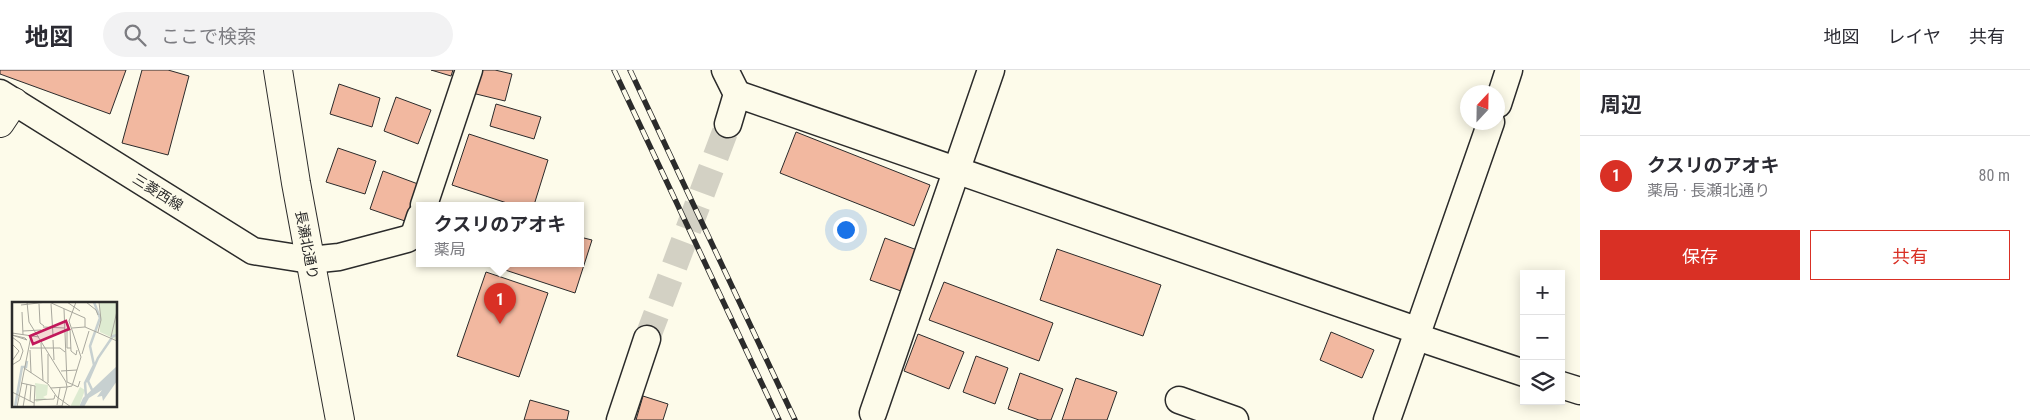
<!DOCTYPE html>
<html lang="ja">
<meta charset="utf-8">
<style>
:root{--surface:#fff;--page:#f2f2f3;--text:#2b2b33;--muted:#7c7c81;--line:#e1e1e2;--accent:#d93025}
body{margin:0;font-family:"Roboto Condensed","Noto Sans JP",sans-serif;background:var(--page);color:var(--text)}
.controls{position:absolute;right:15px;bottom:15px;display:grid;overflow:hidden;border-radius:0px;box-shadow:0 2px 12px #0003}
.controls button{width:45px;height:45px;display:grid;place-items:center;padding:0;border:0;border-bottom:1px solid var(--line);background:var(--surface);color:var(--text);font:25px sans-serif}
.compass{position:absolute;left:1460px;top:15px;width:45px;height:45px;border-radius:50%;background:var(--surface);box-shadow:0 2px 12px #0003;rotate:22deg}
.you{position:absolute;left:845px;top:159px;width:18px;height:18px;margin:-12px;border:4px solid #fff;border-radius:50%;background:#1a73e8;box-shadow:0 0 0 8px #1a73e833}
.badge{display:grid;place-items:center;width:32px;height:32px;border-radius:50%;background:var(--accent);color:#fff;font-size:16px;font-weight:700}
.pin{position:absolute;translate:-50% -41px;filter:drop-shadow(0 1px 2px #0008)}
.pin::after{content:'';position:absolute;top:26px;width:18px;height:15px;background:inherit;clip-path:polygon(0 0,100% 0,50% 100%)}
.popup{position:absolute;left:416px;top:132px;width:168px;height:65px;box-sizing:border-box;display:grid;place-content:center;border-radius:0px;background:var(--surface);filter:drop-shadow(0 1px 4px #0005);font-size:16px;white-space:nowrap;color:var(--muted)}
.popup b{font-size:19px;color:var(--text)}
.popup::after{content:'';position:absolute;left:50%;top:100%;margin-left:-10px;border:10px solid transparent;border-top-color:var(--surface)}
.list{margin:0;padding:0;list-style:none}
h2{display:flex;justify-content:space-between;align-items:center;height:65px;margin:0;padding:0 20px;font-size:21px}
h2 small{font-size:16px;font-weight:400;color:var(--muted)}
.list li{display:grid;grid-template-columns:32px 1fr auto;gap:15px;align-items:center;box-sizing:border-box;height:80px;padding:0 20px;border-top:1px solid var(--line)}
.list b{display:block;font-size:19px;white-space:nowrap}
.list p{margin:0;font-size:16px;white-space:nowrap;color:var(--muted)}
.list em{font-size:16px;font-style:normal;color:var(--muted)}
.actions{display:flex;gap:10px;padding:15px 20px}
.actions a{flex:1;padding:11px 0;border:1px solid var(--accent);border-radius:0px;text-align:center;font-size:18px;color:var(--accent)}
.actions .main{background:var(--accent);color:#fff}
.icon{flex:none;width:28px;height:28px;fill:none;stroke:currentColor;stroke-width:2;stroke-linecap:round;stroke-linejoin:round}
.map{position:relative;flex:none;width:1580px;height:350px;overflow:hidden}
header{display:flex;align-items:center;gap:30px;box-sizing:border-box;height:70px;padding:0 25px;background:var(--surface);border-bottom:1px solid var(--line)}
header strong{font-size:24px}
nav{display:flex;gap:28px;margin-inline-start:auto;font-size:18px}
.search{width:350px;height:45px;background:var(--page);display:flex;align-items:center;gap:12px;box-sizing:border-box;padding:0 18px;border-radius:28px;color:var(--muted);font-size:19px}
main{display:flex}
aside{flex:1;background:var(--surface)}
.map>svg:first-child{display:block}
.building{fill:#f2b8a0;stroke:#2b2b2b}
.lines{fill:none;stroke-linecap:round;stroke-linejoin:round}
.minor-tunnel{stroke:#d3d1c4;stroke-width:26;stroke-dasharray:26 13;stroke-linecap:butt}
.minor-casing{stroke:#2b2b2b;stroke-width:29}
.tertiary-casing{stroke:#2b2b2b;stroke-width:30}
.minor{stroke:#fdfbea;stroke-width:26}
.tertiary{stroke:#fdfbea;stroke-width:28}
.rail-casing{stroke:#2b2b2b;stroke-width:5.5}
.rail{stroke:#fdfbea;stroke-width:4;stroke-dasharray:11;stroke-linecap:butt}
.labels{text-anchor:middle;dominant-baseline:central;stroke-width:4;stroke-linejoin:round;paint-order:stroke}
.street-label{font-size:14px;fill:#2b2b2b;stroke:#fdfbea}
.inset-river{fill:none;stroke:#c7d0d0;stroke-width:2.5}
.inset-road{fill:none;stroke:#a9a89e;stroke-width:1}
.view{fill:#c2185b;fill-opacity:0.15;stroke:#c2185b;stroke-width:2.5}
.inset-edge{fill:none;stroke:#2b2b2b;stroke-width:2.5}
</style>
<header>
<strong>地図</strong>
<div class="search"><svg class="icon" aria-label="search" viewBox="0 0 24 24"><circle cx="10" cy="10" r="6"/><path d="M15 15l6 6"/></svg>ここで検索</div>
<nav><a>地図</a><a>レイヤ</a><a>共有</a></nav>
</header>
<main>
<div class="map">
<svg width="1580" height="350" viewBox="0 0 1580 350">
<rect width="100%" height="100%" fill="#fdfbea"/>
<g class="building">
<path d="M0 0H126L110 44 0 4Z"/>
<path d="M142 0H168L189 6 168 85 122 73Z"/>
<path d="M431 0H453L451 6Z"/>
<path d="M477 0H495L512 4 505 31 472 23Z"/>
<path d="M339 14 380 28 372 57 330 44Z"/>
<path d="M396 27 431 40 418 74 384 61Z"/>
<path d="M496 34 541 47 534 69 490 56Z"/>
<path d="M796 62 930 115 914 156 780 103Z"/>
<path d="M469 64 548 90 534 135H513L452 115Z"/>
<path d="M338 78 376 91 365 124 326 112Z"/>
<path d="M383 101 418 114 405 151 370 139Z"/>
<path d="M580 167 592 170 575 223 496 197 497 193H580Z"/>
<path d="M885 168 917 180 901 221 870 210Z"/>
<path d="M1057 179 1161 215 1143 266 1040 230Z"/>
<path d="M486 202 548 223 519 307 457 286Z"/>
<path d="M944 212 1053 253 1039 291 929 250Z"/>
<path d="M1331 262 1374 280 1362 308 1320 290Z"/>
<path d="M918 264 964 282 949 319 904 301Z"/>
<path d="M976 286 1008 298 995 334 963 322Z"/>
<path d="M1020 303 1063 319 1051 350H1039L1008 339Z"/>
<path d="M1076 308 1117 322 1107 350H1062Z"/>
<path d="M643 326 668 334 663 350H636Z"/>
<path d="M530 330 569 341 567 350H524Z"/>
</g>
<g class="lines">
<path class="minor-tunnel" d="M647 269 728 54"/>
<defs>
<g id="minor">
<path d="M725 0 737 24 728 54"/>
<path d="M0 23 253 181 310 190 339 187 407 169 414 165 420 147"/>
<path d="M737 24 1419 261"/>
<path d="M1498 34 1509 0"/>
<path d="M424 135 469 0"/>
<path d="M1417 267 1524 303"/>
<path d="M1561 315 1580 321"/>
<path d="M1179 330 1235 350"/>
<path d="M873 343 991 0"/>
<path d="M620 350 647 269"/>
<path d="M1387 350 1491 52"/>
</g>
<g id="tertiary">
<path d="M278 0 296 113 340 350"/>
<path d="M0 53 14 32"/>
</g>
</defs>
<use href="#minor" class="minor-casing"/>
<use href="#tertiary" class="tertiary-casing"/>
<use href="#minor" class="minor"/>
<use href="#tertiary" class="tertiary"/>
<defs>
<g id="rail">
<path d="M614 0 779 350"/>
<path d="M630 0 795 350"/>
</g>
</defs>
<use href="#rail" class="rail-casing"/>
<use href="#rail" class="rail"/>
</g>
<g class="labels">
<g class="street-label">
<text transform="translate(158 122) rotate(32)">三菱西線</text>
<text transform="translate(307 175) rotate(79)">長瀬北通り</text>
</g>
</g>
<g transform="translate(12 232)">
<rect width="105" height="105" fill="#fdfbea"/>
<path d="M88 0 105 1V38L88 30ZM23 81 36 83 35 93 31 95 35 97 24 100ZM68 85 73 88 67 105H58Z" fill="#deebd1"/>
<path d="M105 64V79L91 99 90 94 85 95 90 88 77 96 72 105H67L71 96Z" fill="#c7d0d0"/>
<path class="inset-river" d="M81 90 76 79 86 56 101 34 105 33M74 95 73 81 82 63 78 44 88 16 82 0M3 105 10 65H14L15 59"/>
<path class="inset-road" d="M15 0 17 20 54 80 55 85 39 86M37 0 73 16V25M55 0 68 9M74 0 84 8 86 13M27 2 28 21 32 24M39 2 41 33M9 3 35 0M52 7 55 80 66 85 68 79M10 10 11 33M31 25 53 26M60 26 73 25 105 39M58 27 59 49 64 53 65 48M58 28 55 29V46H59M11 29 29 28M86 30 89 18 87 0M0 31 27 35M0 33 13 36 15 38 0 33M0 35 8 41 11 49 8 58 0 63M99 35 105 9M41 38 42 58M29 41 31 79M0 42 7 49 0 59M18 46H48L53 50M18 48 19 71M36 52V81M70 52 77 29M12 66 36 82 45 95 59 105M49 69 65 68M9 81 23 84 22 105M0 90 22 101M22 98 42 97 43 93M18 99 19 83M45 103 48 86M5 105 19 34M11 105 15 82M19 105 50 104 55 85 60 84 69 55 57 19 64 0"/>
<path class="view" d="M54 19 57 27 21 42 18 34Z"/>
<rect width="105" height="105" class="inset-edge"/>
</g>
</svg>
<div class="controls">
<button>+</button>
<button>−</button>
<button><svg class="icon" aria-label="layers" viewBox="0 0 24 24"><path d="M12 4l9 5-9 5-9-5zM3 14l9 5 9-5"/></svg></button>
</div>
<svg class="compass" viewBox="-18 -18 36 36"><path d="M0-13l5 13h-10z" fill="#e53935"/><path d="M0 13l5-13h-10z" fill="#7c7c81"/></svg>
<div class="you"></div>
<div class="pin badge" style="left:500px;top:254px">1</div>
<div class="popup"><b>クスリのアオキ</b>薬局</div>
</div>
<aside>
<h2>周辺<small></small></h2>
<ul class="list">
<li><span class="badge">1</span><div><b>クスリのアオキ</b><p>薬局 · 長瀬北通り</p></div><em>80 m</em></li>
</ul>
<div class="actions"><a class="main">保存</a><a>共有</a></div>
</aside>
</main>
